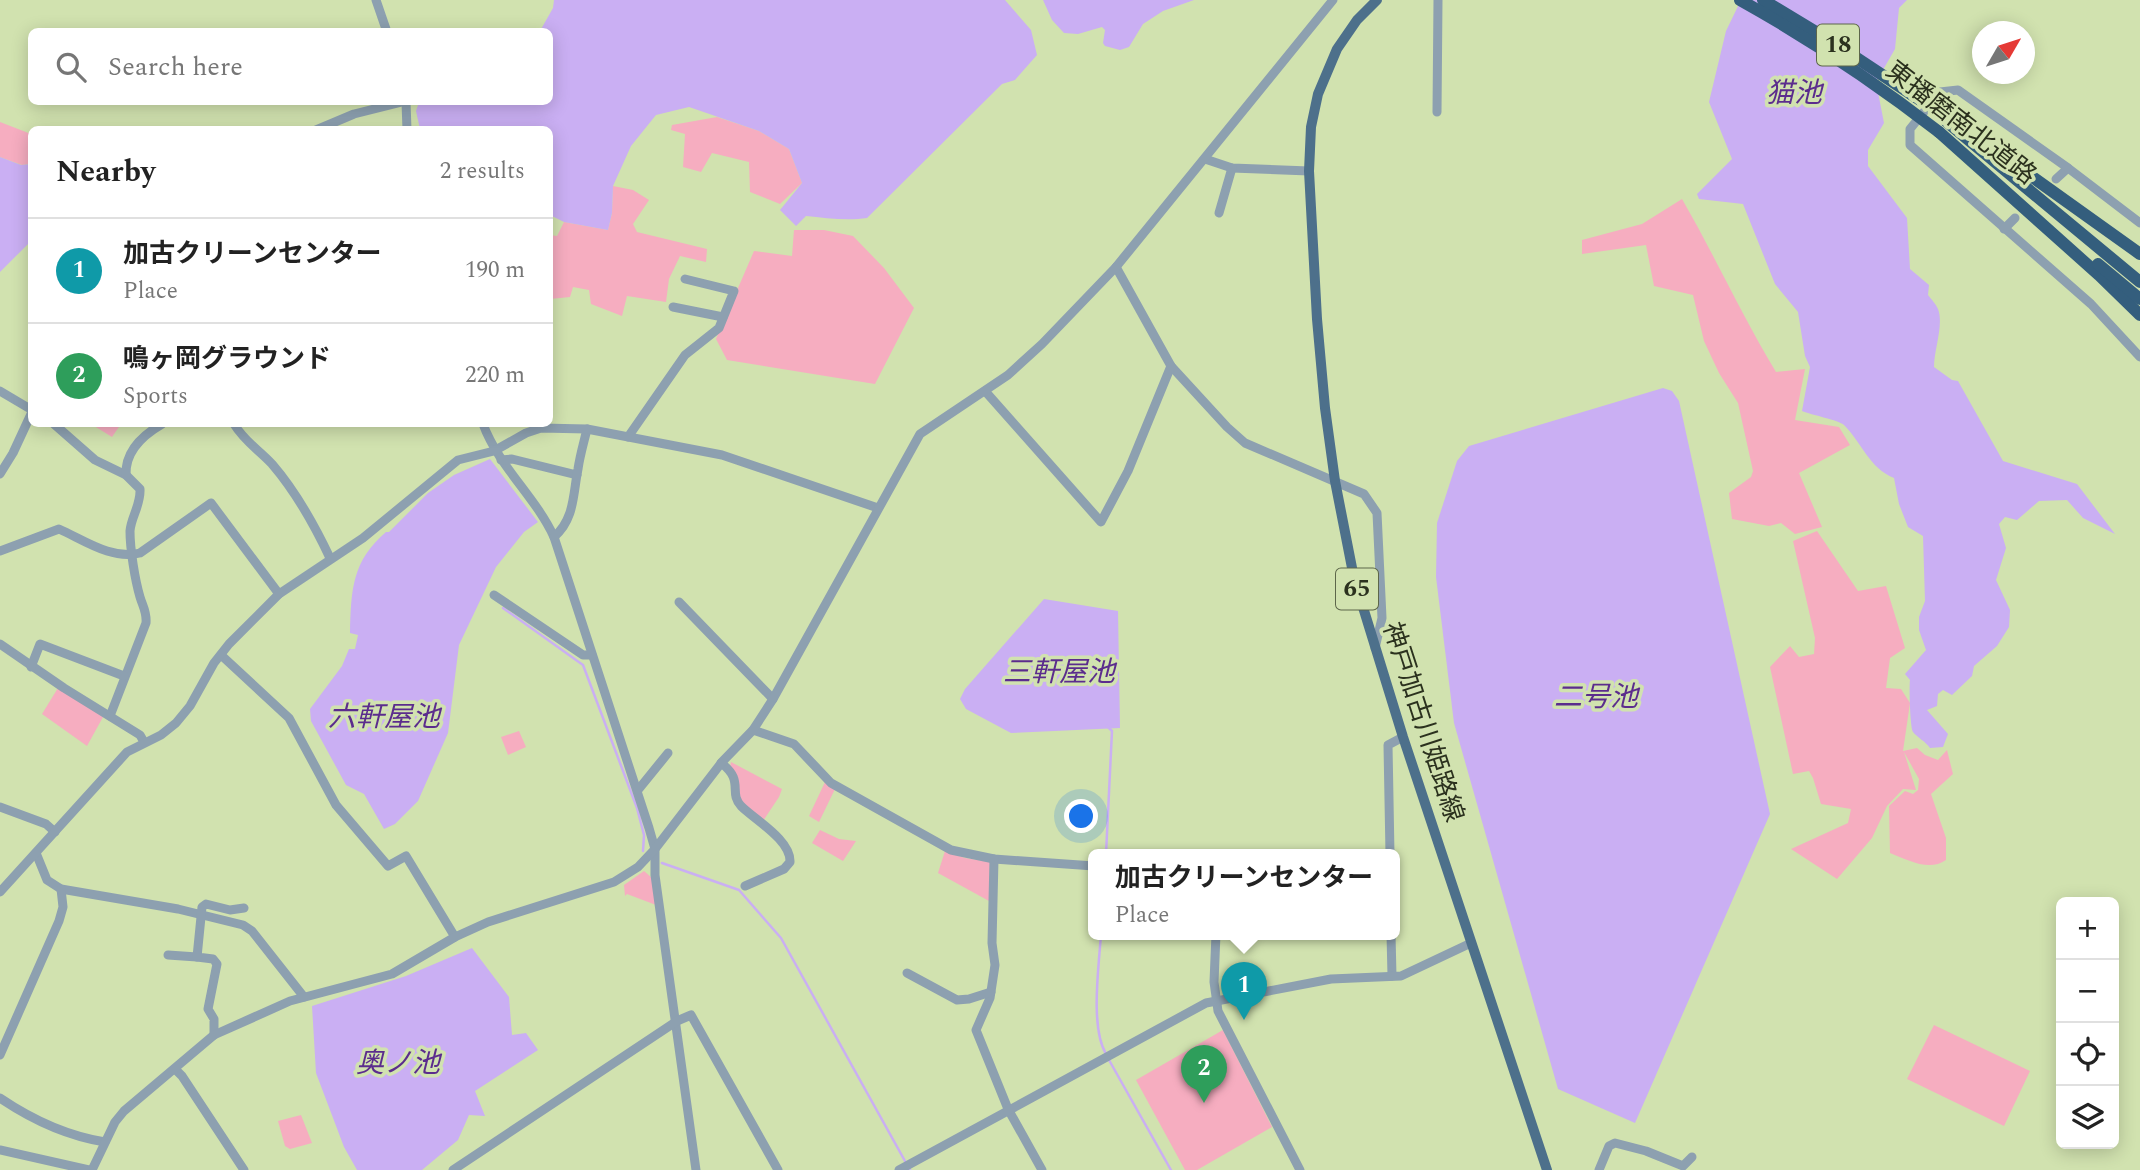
<!DOCTYPE html>
<meta charset="utf-8">
<style>
:root{--surface:#fff;--page:#f2f2f2;--text:#222;--muted:#767676;--line:#e0e0e0;--accent:#7339af}
body{margin:0;font-family:Spectral,"Noto Sans JP",serif;background:var(--page);color:var(--text)}
.controls{position:absolute;right:21px;bottom:21px;display:grid;overflow:hidden;border-radius:10px;box-shadow:0 4px 18px #0003}
.controls button{width:63px;height:63px;display:grid;place-items:center;padding:0;border:0;border-bottom:2px solid var(--line);background:var(--surface);color:var(--text);font:35px sans-serif}
.compass{position:absolute;left:1972px;top:21px;width:63px;height:63px;border-radius:50%;background:var(--surface);box-shadow:0 4px 18px #0003;rotate:51deg}
.you{position:absolute;left:1082px;top:817px;width:24px;height:24px;margin:-18px;border:5px solid #fff;border-radius:50%;background:#1a73e8;box-shadow:0 0 0 10px #1a73e833}
.badge{display:grid;place-items:center;width:46px;height:46px;border-radius:50%;background:var(--accent);color:#fff;font-size:23px;font-weight:700}
.pin{position:absolute;translate:-50% -58px;filter:drop-shadow(0 2px 4px #0008)}
.pin::after{content:'';position:absolute;top:37px;width:24px;height:21px;background:inherit;clip-path:polygon(0 0,100% 0,50% 100%)}
.popup{position:absolute;left:1088px;top:849px;width:312px;height:91px;box-sizing:border-box;display:grid;place-content:center;border-radius:10px;background:var(--surface);filter:drop-shadow(0 2px 5px #0005);font-size:23px;white-space:nowrap;color:var(--muted)}
.popup b{font-size:26px;color:var(--text)}
.popup::after{content:'';position:absolute;left:50%;top:100%;margin-left:-14px;border:14px solid transparent;border-top-color:var(--surface)}
.list{margin:0;padding:0;list-style:none}
h2{display:flex;justify-content:space-between;align-items:center;height:91px;margin:0;padding:0 28px;font-size:30px}
h2 small{font-size:23px;font-weight:400;color:var(--muted)}
.list li{display:grid;grid-template-columns:46px 1fr auto;gap:21px;align-items:center;box-sizing:border-box;height:105px;padding:0 28px;border-top:2px solid var(--line)}
.list b{display:block;font-size:26px;white-space:nowrap}
.list p{margin:0;font-size:23px;white-space:nowrap;color:var(--muted)}
.list em{font-size:23px;font-style:normal;color:var(--muted)}
.icon{flex:none;width:38px;height:38px;fill:none;stroke:currentColor;stroke-width:2;stroke-linecap:round;stroke-linejoin:round}
.map{position:relative;flex:none;width:2140px;height:1170px;overflow:hidden}
.search{position:absolute;background:var(--surface);box-shadow:0 4px 18px #0003;left:28px;top:28px;width:525px;height:77px;display:flex;align-items:center;gap:18px;box-sizing:border-box;padding:0 24px;border-radius:10px;color:var(--muted);font-size:26px}
.panel{position:absolute;background:var(--surface);box-shadow:0 4px 18px #0003;left:28px;top:126px;width:525px;height:301px;border-radius:10px}
.map>svg:first-child{display:block}
.green{fill:#f6adc0}
.water{fill:#caaff3}
.lines{fill:none;stroke-linecap:round;stroke-linejoin:round}
.stream{stroke:#caaff3;stroke-width:2.5}
.minor{stroke:#8da0b0;stroke-width:9}
.major{stroke:#4d708b;stroke-width:10}
.highway{stroke:#345e7d;stroke-width:12}
.highway-bridge{stroke:#345e7d;stroke-width:12}
.labels{text-anchor:middle;dominant-baseline:central;stroke-width:7;stroke-linejoin:round;paint-order:stroke}
.shield{fill:#d1e2af;stroke:#5d664a;stroke-width:2}
.shield-label{font-size:24px;font-weight:bold;fill:#2b311e}
.street-label{font-size:26px;fill:#2b311e;stroke:#d1e2af}
.water-label{font-size:28px;font-style:italic;fill:#5b2c8d;stroke:#d1e2af}
</style>
<div class="map">
<svg width="2140" height="1170" viewBox="0 0 2140 1170">
<rect width="100%" height="100%" fill="#d1e2af"/>
<g class="green">
<path d="M717 117 759 131 789 149 802 183 780 204 750 192 749 162 712 153 701 172 683 167 685 134 671 130 672 125Z"/>
<path d="M0 122 31 134 29 164 22 165 0 157Z"/>
<path d="M613 186 633 190 649 200 633 224 637 232 707 249 706 262 680 256 669 279 666 302 627 296 622 316 591 304 589 290 573 287 570 297 550 299V235L557 236 564 222 608 230 612 213Z"/>
<path d="M1682 199C1715 256 1742 316 1776 372L1805 369 1795 420 1839 427 1850 445 1799 473 1822 527 1795 534 1781 523 1769 526 1732 519 1729 493 1751 477 1753 471 1738 403 1719 373 1704 341 1693 295 1654 286 1646 245 1582 254V240L1642 224Z"/>
<path d="M794 230H824L853 236 884 268 914 308 875 384 727 360 716 339 754 251 792 256Z"/>
<path d="M91 424H121L112 437Z"/>
<path d="M1817 531 1858 591 1886 586 1905 648 1890 658 1886 688 1901 689 1910 703 1903 751 1917 748 1925 755 1938 760 1947 750 1953 774 1931 794 1946 838V860C1929 872 1908 860 1890 853L1889 806 1905 791 1913 794 1918 790 1919 779 1904 752 1916 790 1903 789 1887 806 1872 838 1837 879 1791 849 1848 823 1851 809 1821 804 1813 778 1809 771 1793 774 1770 667 1790 646 1799 657 1814 654 1815 638 1793 541Z"/>
<path d="M58 688 103 717 87 746 42 714Z"/>
<path d="M519 731 526 747 508 755 501 737Z"/>
<path d="M731 762 782 789 779 797 763 821 742 805 730 768Z"/>
<path d="M826 780 835 789 819 822 809 816Z"/>
<path d="M820 830 839 839 856 841 843 861 812 843Z"/>
<path d="M945 851 965 858 990 862 989 901 938 873Z"/>
<path d="M644 871 652 878 656 905 627 894 625 896 624 885Z"/>
<path d="M1934 1025 2030 1071 2004 1126 1907 1079Z"/>
<path d="M1223 1030 1272 1127 1197 1170H1185L1136 1080Z"/>
<path d="M301 1115 312 1143 290 1149 285 1146 278 1121Z"/>
</g>
<g class="water">
<path d="M554 0H1005L1031 30 1037 55 1015 80 1002 84 867 218C848 221 825 218 806 216L796 226 780 210 802 183 789 149 759 131 689 107 656 115 631 146 613 186 612 213 608 230 564 222 550 215V130L420 129 416 111 419 102H550V32L540 31 553 8Z"/>
<path d="M1043 0H1194L1163 11 1143 24 1129 47 1120 50 1105 46 1103 43 1105 30 1102 27 1078 34 1064 33 1052 20Z"/>
<path d="M1741 0H1907L1899 8 1895 49 1876 82 1884 123 1868 150V166L1907 218 1910 269 1929 285 1928 295C1931 299 1936 304 1938 309 1944 325 1934 349 1934 367L1952 380 1958 381 2003 461 2077 484 2115 534 2083 518 2067 500 2039 501 2017 520 2005 517 1999 524 2006 548 1996 580 2010 610 2009 627 1997 646 1974 666 1972 676 1952 695 1943 690 1938 694 1937 706 1927 710 1948 734 1943 747 1930 748C1926 742 1917 737 1913 732 1910 727 1909 686 1910 680L1905 674 1926 650 1919 630V617L1925 601 1923 536 1908 527 1899 504 1894 478C1869 468 1862 443 1844 425 1839 420 1811 415 1802 411L1810 367 1805 356 1798 312 1775 284 1743 204 1699 199 1697 194 1732 159 1709 102 1726 31Z"/>
<path d="M0 157 21 165 32 164 31 241 0 272Z"/>
<path d="M1663 388 1672 391 1679 401 1770 814 1635 1123 1558 1089 1454 723 1436 577 1437 523 1457 461 1469 446Z"/>
<path d="M490 459 538 522 524 532 496 567 459 645 448 733 418 801 395 824 384 829 364 794 346 785 311 721 310 709 342 666 349 649H355L358 635 350 633C351 590 352 561 386 532H389L428 493 454 475Z"/>
<path d="M1044 599 1118 611 1120 728 1011 733 966 709 960 699 965 689Z"/>
<path d="M472 948 509 997 512 1035 526 1033 538 1050 475 1091 485 1116 469 1115 458 1140 422 1170H357L344 1147 316 1073 312 1006 406 976Z"/>
</g>
<g class="lines">
<g class="stream">
<path d="M503 608 583 665 637 808 644 835 643 851"/>
<path d="M1106 854 1112 731 1107 726"/>
<path d="M662 863 739 890 781 938 910 1170"/>
<path d="M1101 934C1099 966 1090 1027 1106 1054"/>
<path d="M1109 1060 1171 1170"/>
</g>
<g class="minor">
<path d="M376 0 387 32"/>
<path d="M406 102 407 130"/>
<path d="M1437 112 1438 0"/>
<path d="M316 130 354 114 402 102"/>
<path d="M1205 159 1232 168 1309 171"/>
<path d="M2056 179 2068 168"/>
<path d="M1219 213 1232 168"/>
<path d="M2140 223 2068 168 1958 90 1940 92 1910 129V145L2091 304 2140 357"/>
<path d="M2004 229 2015 218"/>
<path d="M1116 267 1171 366 1227 427 1245 443 1364 494 1377 513 1382 618 1375 648"/>
<path d="M673 307 723 317"/>
<path d="M0 391 32 410"/>
<path d="M985 391 1101 522 1128 471 1171 366"/>
<path d="M54 424 95 460 126 475 140 489C141 505 131 517 130 531 130 549 135 580 140 597 143 607 147 612 146 623L110 716"/>
<path d="M234 424C245 442 258 449 272 464 297 493 314 524 330 558"/>
<path d="M483 424C499 467 535 496 554 537L649 828 655 849V875L696 1170"/>
<path d="M628 437 685 355 719 328 734 291 685 279"/>
<path d="M501 460 512 459 577 475"/>
<path d="M0 474 13 453 32 412"/>
<path d="M126 475C125 452 143 435 162 424"/>
<path d="M554 537C575 519 573 493 578 469 580 455 584 442 587 429"/>
<path d="M0 551 59 529C84 540 111 560 140 553L211 503 279 594"/>
<path d="M494 595 583 655H592"/>
<path d="M679 602 773 699"/>
<path d="M0 644 64 688 140 735 144 742"/>
<path d="M221 655 289 718 336 805 388 866 406 856 455 937"/>
<path d="M31 667 40 644 124 676"/>
<path d="M753 730 794 744 831 783 951 850 994 859 1094 866"/>
<path d="M721 763C745 781 728 792 741 806 755 820 791 840 790 862L784 869 745 886"/>
<path d="M638 790 668 753"/>
<path d="M0 807 46 824 55 832"/>
<path d="M36 853 47 880 61 889 178 909 243 925 252 931 304 997"/>
<path d="M1390 854 1388 745 1403 737"/>
<path d="M994 859 992 943 995 965 990 998 976 1030 1008 1109 1042 1170"/>
<path d="M0 892 127 752 161 735 176 723 190 706 214 663 229 644 279 594 363 538 458 460 494 451 526 433 541 428 587 429 722 455 878 508"/>
<path d="M1216 934 1214 982 1218 1011 1300 1170"/>
<path d="M1391 934 1392 976"/>
<path d="M168 955 197 957"/>
<path d="M907 973 957 1000 969 999 991 992"/>
<path d="M214 1035V1019L208 1009 217 964 213 959 197 957 202 907 206 904 230 910 244 908"/>
<path d="M0 1055 59 921 63 907 61 889"/>
<path d="M175 1069 182 1076 244 1170"/>
<path d="M0 1098C31 1119 68 1136 105 1142"/>
<path d="M0 1150 89 1170"/>
<path d="M92 1170 115 1122 124 1111 214 1035 290 1001 392 974 455 937 488 922 614 882 638 867 655 849 722 762 753 730 773 699 920 434 1008 375 1042 344 1116 267 1333 0"/>
<path d="M453 1170 677 1021 691 1015 778 1170"/>
<path d="M899 1170 1206 1003 1331 979 1401 976 1471 943"/>
<path d="M1599 1170 1609 1146 1615 1143 1646 1151 1683 1166 1692 1157"/>
</g>
<path class="major" d="M1377 0 1357 20 1337 49 1318 94 1311 127 1309 171 1317 319 1325 408 1335 481 1354 578 1403 737 1547 1170"/>
<g class="highway">
<path d="M1763 0 1834 43 1911 94"/>
<path d="M1947 122 2140 282"/>
<path d="M1939 132 2099 275 2140 315"/>
<path d="M1996 151 2140 254"/>
<path d="M2098 264 2140 299"/>
</g>
<g class="highway-bridge">
<path d="M1740 0C1810 39 1876 83 1939 132"/>
<path d="M1911 94 1949 119"/>
</g>
</g>
<g class="labels">
<g class="shield">
<rect x="1817" y="24.5" width="42" height="41" rx="5"/>
<rect x="1336" y="568.5" width="42" height="41" rx="5"/>
</g>
<g class="shield-label">
<text x="1838" y="45">18</text>
<text x="1357" y="589">65</text>
</g>
<g class="street-label">
<text transform="translate(1961 123) rotate(38)">東播磨南北道路</text>
<text transform="translate(1423 722) rotate(72)">神戸加古川姫路線</text>
</g>
<g class="water-label">
<text x="1794" y="93">猫池</text>
<text x="1059" y="672">三軒屋池</text>
<text x="1596" y="697">二号池</text>
<text x="384" y="717">六軒屋池</text>
<text x="398" y="1063">奥ノ池</text>
</g>
</g>
</svg>
<div class="controls">
<button>+</button>
<button>−</button>
<button><svg class="icon" aria-label="locate" viewBox="0 0 24 24"><circle cx="12" cy="12" r="6"/><path d="M12 2v4M12 18v4M2 12h4M18 12h4"/></svg></button>
<button><svg class="icon" aria-label="layers" viewBox="0 0 24 24"><path d="M12 4l9 5-9 5-9-5zM3 14l9 5 9-5"/></svg></button>
</div>
<svg class="compass" viewBox="-18 -18 36 36"><path d="M0-13l5 13h-10z" fill="#e53935"/><path d="M0 13l5-13h-10z" fill="#767676"/></svg>
<div class="you"></div>
<div class="pin badge" style="left:1244px;top:1020px;background:#0f9aa8">1</div>
<div class="popup"><b>加古クリーンセンター</b>Place</div>
<div class="pin badge" style="left:1204px;top:1103px;background:#2e9e5b">2</div>
<div class="search"><svg class="icon" aria-label="search" viewBox="0 0 24 24"><circle cx="10" cy="10" r="6"/><path d="M15 15l6 6"/></svg>Search here</div>
<section class="panel">
<h2>Nearby<small>2 results</small></h2>
<ul class="list">
<li><span class="badge" style="background:#0f9aa8">1</span><div><b>加古クリーンセンター</b><p>Place</p></div><em>190 m</em></li>
<li><span class="badge" style="background:#2e9e5b">2</span><div><b>鳴ヶ岡グラウンド</b><p>Sports</p></div><em>220 m</em></li>
</ul>
</section>
</div>
